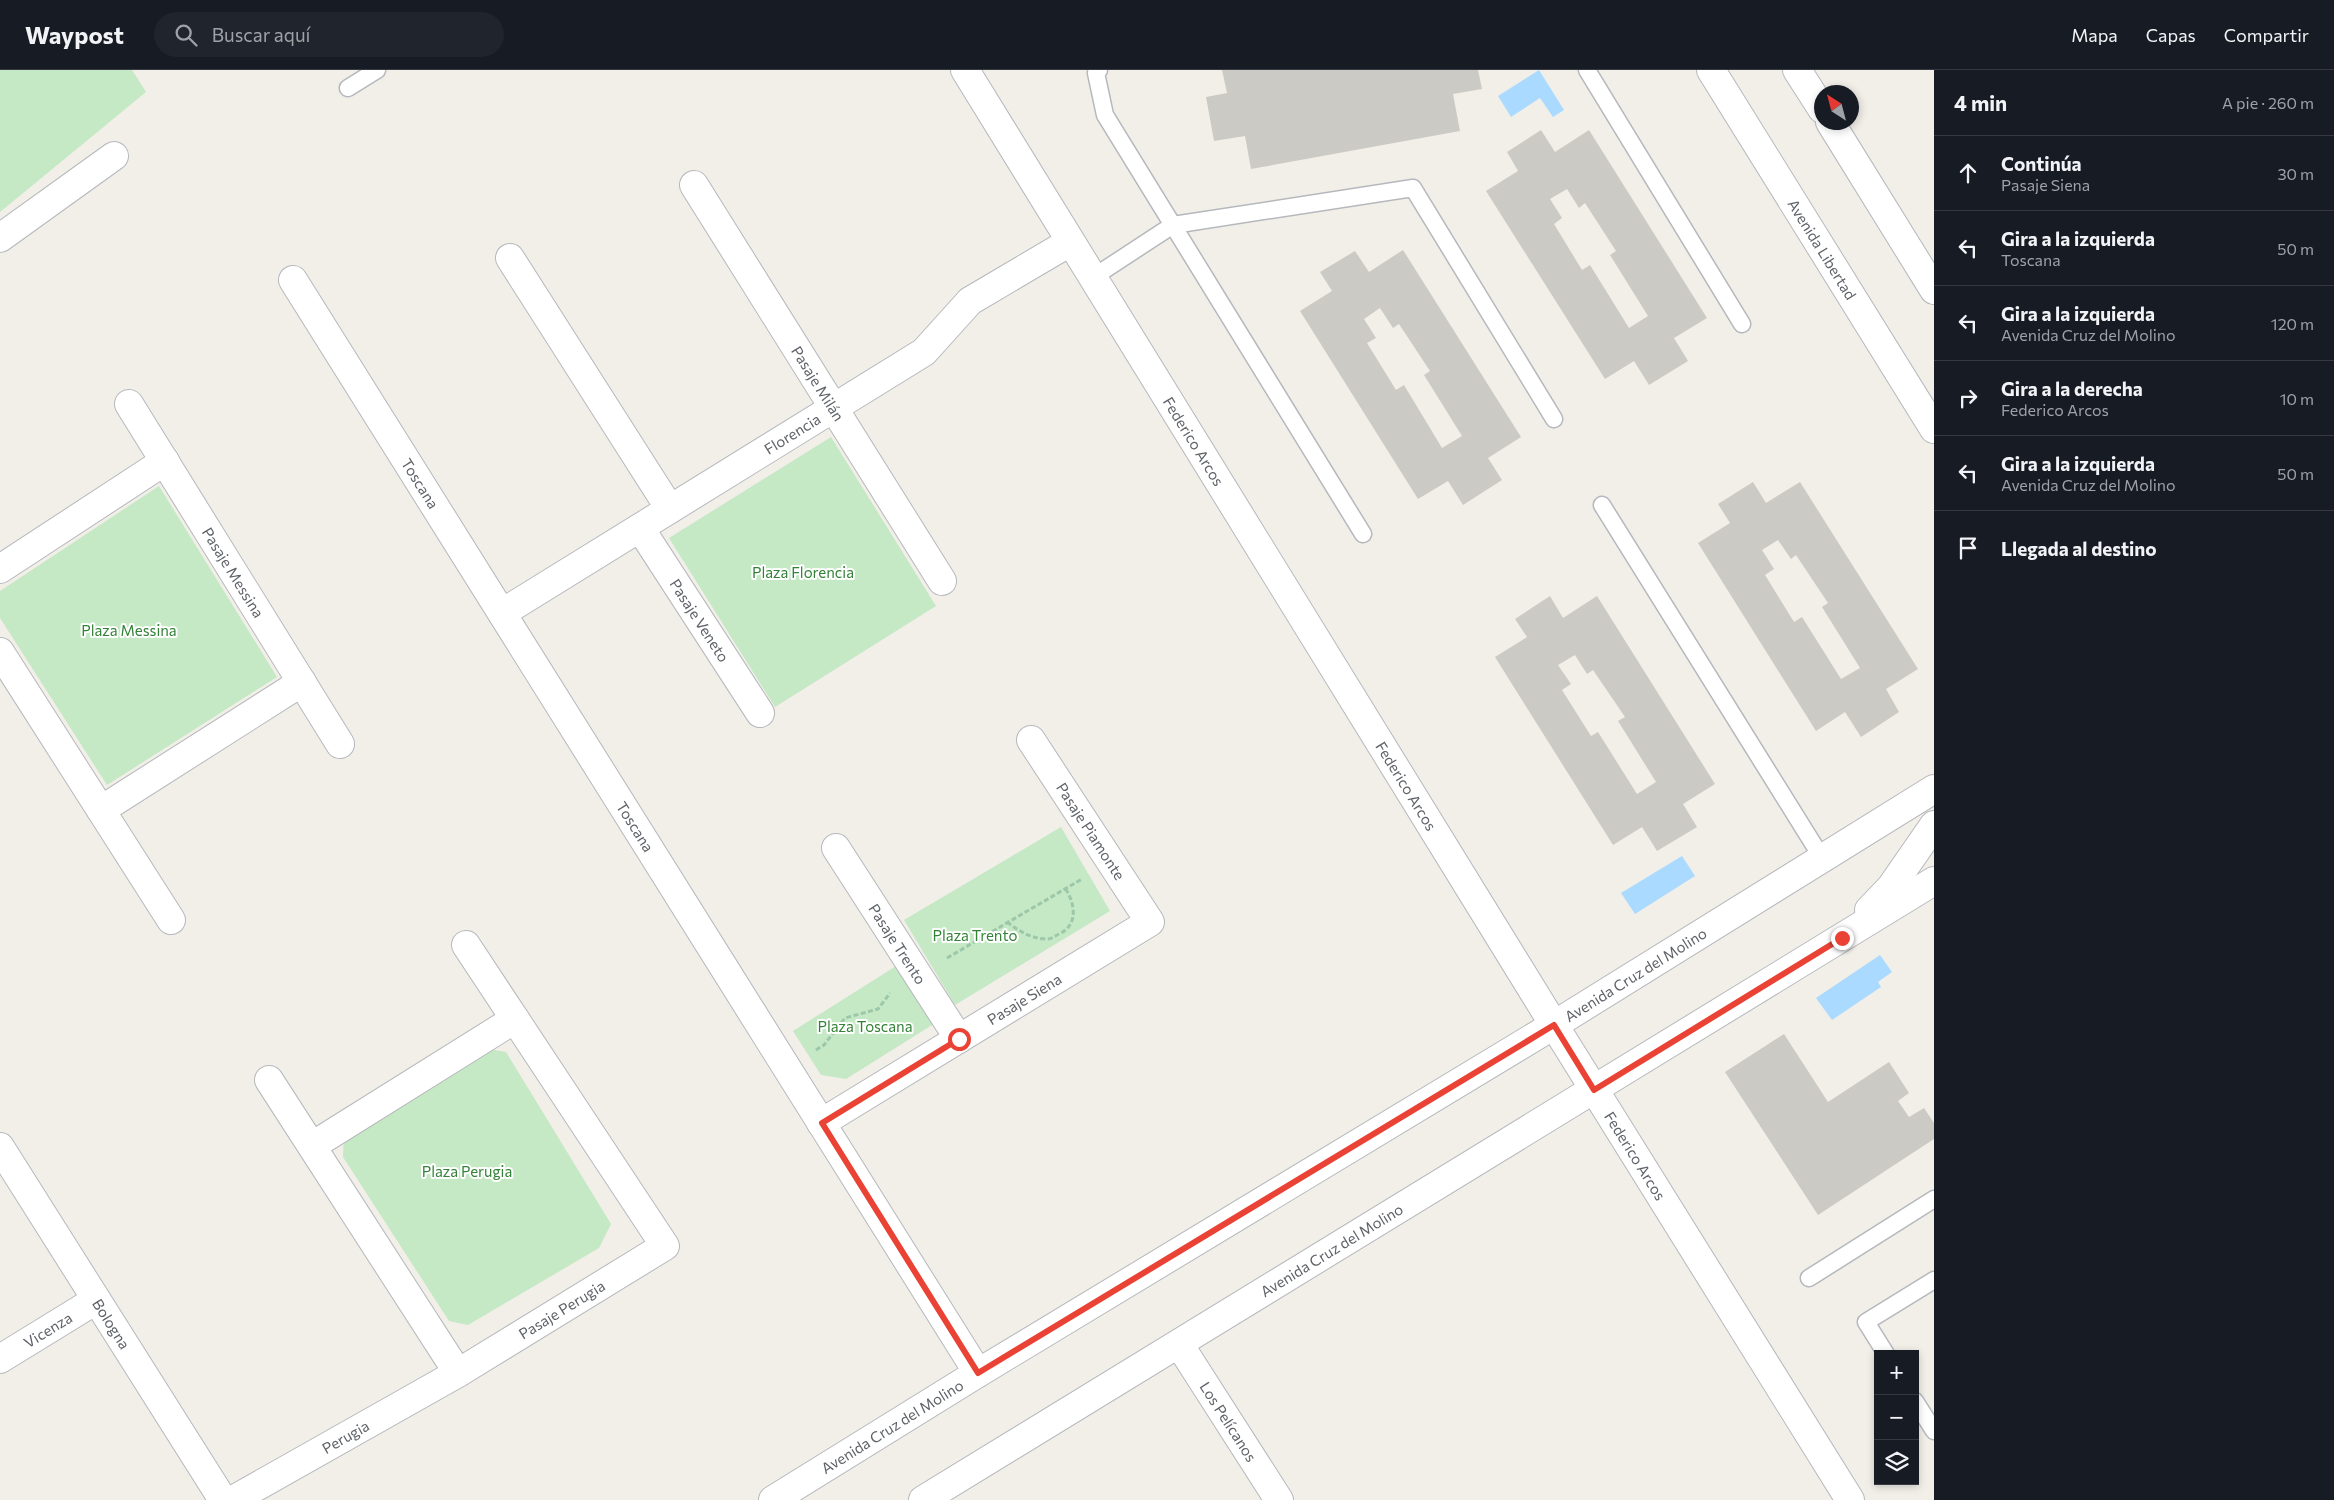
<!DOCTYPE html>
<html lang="es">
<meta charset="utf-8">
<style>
:root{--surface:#171b24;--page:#20242c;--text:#f1f3f6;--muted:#9ea1a6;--line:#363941}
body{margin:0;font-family:Commissioner,sans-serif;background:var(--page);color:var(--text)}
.controls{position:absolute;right:15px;bottom:15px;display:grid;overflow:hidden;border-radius:0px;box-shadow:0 2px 8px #0003}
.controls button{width:45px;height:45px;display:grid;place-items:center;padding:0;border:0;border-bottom:1px solid var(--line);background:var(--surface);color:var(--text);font:25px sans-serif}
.compass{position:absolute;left:1814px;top:15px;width:45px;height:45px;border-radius:50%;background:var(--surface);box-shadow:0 2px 8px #0003;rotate:324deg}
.stop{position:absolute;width:15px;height:15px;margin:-11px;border:4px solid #ea4335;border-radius:50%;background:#fff}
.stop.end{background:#ea4335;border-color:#fff;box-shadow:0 1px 5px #0008}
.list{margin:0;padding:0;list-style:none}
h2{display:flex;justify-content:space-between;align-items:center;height:65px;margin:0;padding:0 20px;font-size:21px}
h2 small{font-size:16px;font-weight:400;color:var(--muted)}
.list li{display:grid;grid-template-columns:32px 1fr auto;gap:15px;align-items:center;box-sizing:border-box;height:75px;padding:0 20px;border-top:1px solid var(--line)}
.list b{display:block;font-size:19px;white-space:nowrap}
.list p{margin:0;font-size:16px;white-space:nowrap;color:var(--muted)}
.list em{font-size:16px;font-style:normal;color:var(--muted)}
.icon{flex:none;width:28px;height:28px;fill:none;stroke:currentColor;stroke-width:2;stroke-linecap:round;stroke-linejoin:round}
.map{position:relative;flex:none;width:1934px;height:1430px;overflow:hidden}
header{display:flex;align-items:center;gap:30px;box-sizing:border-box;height:70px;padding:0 25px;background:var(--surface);border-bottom:1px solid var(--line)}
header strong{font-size:24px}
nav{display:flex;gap:28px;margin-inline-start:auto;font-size:18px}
.search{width:350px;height:45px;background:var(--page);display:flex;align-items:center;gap:12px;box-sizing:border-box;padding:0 18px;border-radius:28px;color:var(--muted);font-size:19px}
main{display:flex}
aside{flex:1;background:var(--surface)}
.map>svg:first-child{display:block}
.green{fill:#c5e8c5}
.water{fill:#aadaff}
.building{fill:#cccac5;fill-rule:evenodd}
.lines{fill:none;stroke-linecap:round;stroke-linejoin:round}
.service-casing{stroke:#b5b8bc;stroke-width:19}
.minor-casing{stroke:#b5b8bc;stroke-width:30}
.tertiary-casing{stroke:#b5b8bc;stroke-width:30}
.path{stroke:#9cc7a9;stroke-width:3;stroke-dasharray:5 2.5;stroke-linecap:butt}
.service{stroke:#fff;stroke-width:16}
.minor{stroke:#fff;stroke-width:28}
.tertiary{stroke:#fff;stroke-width:28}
.route{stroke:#ea4335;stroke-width:6}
.labels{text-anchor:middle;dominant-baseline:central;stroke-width:4;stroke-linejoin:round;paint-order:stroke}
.street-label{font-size:15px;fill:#5f6368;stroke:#fff}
.park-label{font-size:15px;fill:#348238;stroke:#fff}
</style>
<header>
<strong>Waypost</strong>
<div class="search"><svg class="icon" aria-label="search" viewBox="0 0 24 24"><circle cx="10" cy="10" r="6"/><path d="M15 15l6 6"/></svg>Buscar aquí</div>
<nav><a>Mapa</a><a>Capas</a><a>Compartir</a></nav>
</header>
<main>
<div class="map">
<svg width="1934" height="1430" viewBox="0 0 1934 1430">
<rect width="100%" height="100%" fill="#f1efe8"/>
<g class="green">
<path d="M0 0H132L146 22 0 142Z"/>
<path d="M831 367 936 536 775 637 669 468Z"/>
<path d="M159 416 277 607 107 715 0 548V521Z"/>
<path d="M1061 757 1110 841 955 935 904 850Z"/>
<path d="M904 891 940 950 846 1009 821 1005 793 961Z"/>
<path d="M482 978 506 982 611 1154 599 1178 468 1255 449 1251 343 1087 344 1063Z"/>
</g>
<g class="water">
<path d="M1539 0 1564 40 1553 47 1540 28 1511 47 1498 26Z"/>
<path d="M1682 786 1695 806 1635 844 1621 823Z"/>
<path d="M1880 885 1892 902 1878 912 1881 917 1832 950 1816 928Z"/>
</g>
<g class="building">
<path d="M1222 0H1478L1482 19 1453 24 1460 61 1251 99 1245 66 1214 71 1206 27 1227 23Z"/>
<path d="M1541 60 1555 82 1589 60 1707 248 1674 268 1688 291 1649 315 1634 291 1605 309 1486 121 1518 101 1507 82ZM1567 119 1579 138 1585 133 1616 181 1610 185 1648 246 1629 258 1590 195 1582 200 1554 154 1562 148 1550 129Z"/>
<path d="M1403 180 1521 367 1488 388 1502 410 1463 435 1448 411 1418 429 1300 241 1332 221 1320 202 1355 181 1369 202ZM1380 238 1393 258 1399 254 1430 301 1424 305 1462 366 1442 378 1404 315 1396 320 1367 273 1376 268 1364 249Z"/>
<path d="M1753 412 1766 433 1800 412 1918 599 1886 619 1899 642 1861 667 1845 642 1816 661 1698 473 1730 453 1718 434ZM1778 470 1791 489 1796 485 1828 533 1822 537 1860 598 1841 609 1802 547 1794 552 1765 505 1774 499 1762 480Z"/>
<path d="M1550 526 1563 548 1597 526 1715 714 1683 734 1697 757 1657 781 1642 757 1613 775 1495 587 1527 567 1515 549ZM1575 585 1587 604 1593 600 1625 647 1618 651 1656 712 1637 724 1598 662 1591 666 1562 620 1571 614 1558 595Z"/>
<path d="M1784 964 1828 1032 1889 992 1909 1023 1898 1031 1909 1047 1924 1038 1934 1053V1069L1818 1145 1725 1002Z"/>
</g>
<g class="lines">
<defs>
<g id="service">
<path d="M1099 0 1096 3 1105 45 1363 464"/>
<path d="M1587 0 1742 254"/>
<path d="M348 18 377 0"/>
<path d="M1092 208 1173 155 1413 118 1554 349"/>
<path d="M1602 435 1822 788"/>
<path d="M1809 1208 1934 1129"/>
<path d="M1886 1284 1866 1252 1934 1210"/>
<path d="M1915 1331 1934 1361"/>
</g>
<g id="minor">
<path id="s1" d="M965 0 1554 955 1850 1430"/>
<path id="s2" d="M1711 0 1934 359"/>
<path d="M1797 0 1822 39"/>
<path d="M1830 52 1934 220"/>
<path id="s3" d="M694 115 942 511"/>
<path d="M0 168 114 86"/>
<path d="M510 188 670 439"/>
<path id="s4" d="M293 210 978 1303"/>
<path id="s5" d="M129 334 340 674"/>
<path id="s6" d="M640 458 760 643"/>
<path d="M0 499 165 391"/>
<path id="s7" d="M502 543 924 282 970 231 1070 172"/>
<path d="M0 582 171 850"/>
<path d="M101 740 302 612"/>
<path id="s8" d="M836 778 959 969"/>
<path d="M269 1010 458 1303"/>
<path id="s9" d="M821 1053 1150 852 1031 670"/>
<path d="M312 1076 515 949"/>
<path id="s10" d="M0 1077 223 1430"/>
<path id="s11" d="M1179 1274 1279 1430"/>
<path id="s12" d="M0 1289 96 1230"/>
<path id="s13" d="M233 1430 458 1303 665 1176 466 875"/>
</g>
<g id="tertiary">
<path d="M1869 840 1891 817 1934 755"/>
<path id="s14" d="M773 1430 978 1303 1554 955 1934 719"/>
<path id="s15" d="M923 1430 1934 811"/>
</g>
</defs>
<use href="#service" class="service-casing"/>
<use href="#minor" class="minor-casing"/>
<use href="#tertiary" class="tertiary-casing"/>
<g class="path">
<path d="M1007 852C1019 861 1030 868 1045 869 1050 870 1055 866 1059 864 1079 855 1075 833 1065 818"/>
<path d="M947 888 1082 809"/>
<path d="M816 980 824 975 845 948 878 939 890 923"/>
</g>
<use href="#service" class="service"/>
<use href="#minor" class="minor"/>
<use href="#tertiary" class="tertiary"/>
</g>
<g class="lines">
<path class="route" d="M959 969 822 1053 978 1303 1554 955 1594 1020 1842 868"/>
</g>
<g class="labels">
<g class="street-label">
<text stroke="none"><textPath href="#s2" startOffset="211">Avenida Libertad</textPath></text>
<text stroke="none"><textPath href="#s3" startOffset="234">Pasaje Milán</textPath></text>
<text stroke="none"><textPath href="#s7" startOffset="341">Florencia</textPath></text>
<text stroke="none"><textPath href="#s1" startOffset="436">Federico Arcos</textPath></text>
<text stroke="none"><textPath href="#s4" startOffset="240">Toscana</textPath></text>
<text stroke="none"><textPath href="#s5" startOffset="198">Pasaje Messina</textPath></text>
<text stroke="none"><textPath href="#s6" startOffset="110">Pasaje Veneto</textPath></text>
<text stroke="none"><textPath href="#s1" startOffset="841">Federico Arcos</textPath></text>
<text stroke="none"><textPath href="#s4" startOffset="645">Toscana</textPath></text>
<text transform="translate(1091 761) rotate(57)">Pasaje Piamonte</text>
<text stroke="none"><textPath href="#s8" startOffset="114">Pasaje Trento</textPath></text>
<text stroke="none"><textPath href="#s14" startOffset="1010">Avenida Cruz del Molino</textPath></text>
<text stroke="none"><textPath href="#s9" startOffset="238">Pasaje Siena</textPath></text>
<text stroke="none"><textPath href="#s1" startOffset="1276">Federico Arcos</textPath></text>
<text stroke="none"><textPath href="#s15" startOffset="479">Avenida Cruz del Molino</textPath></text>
<text stroke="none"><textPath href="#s13" startOffset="380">Pasaje Perugia</textPath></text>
<text stroke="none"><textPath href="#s10" startOffset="209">Bologna</textPath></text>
<text stroke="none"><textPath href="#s12" startOffset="56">Vicenza</textPath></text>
<text stroke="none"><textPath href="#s11" startOffset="92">Los Pelícanos</textPath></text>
<text stroke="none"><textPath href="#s14" startOffset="140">Avenida Cruz del Molino</textPath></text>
<text stroke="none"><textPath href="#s13" startOffset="129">Perugia</textPath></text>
</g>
<g class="park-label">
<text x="803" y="502">Plaza Florencia</text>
<text x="129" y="560">Plaza Messina</text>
<text x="975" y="865">Plaza Trento</text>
<text x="865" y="956">Plaza Toscana</text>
<text x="467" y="1101">Plaza Perugia</text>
</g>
</g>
</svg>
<div class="controls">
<button>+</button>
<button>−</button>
<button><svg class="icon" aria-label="layers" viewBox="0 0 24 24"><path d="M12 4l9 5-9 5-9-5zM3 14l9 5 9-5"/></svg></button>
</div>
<svg class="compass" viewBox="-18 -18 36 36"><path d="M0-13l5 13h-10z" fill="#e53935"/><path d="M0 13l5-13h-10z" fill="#9ea1a6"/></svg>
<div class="stop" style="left:959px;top:969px"></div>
<div class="stop end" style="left:1842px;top:868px"></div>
</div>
<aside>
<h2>4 min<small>A pie · 260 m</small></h2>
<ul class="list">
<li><svg class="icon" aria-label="ahead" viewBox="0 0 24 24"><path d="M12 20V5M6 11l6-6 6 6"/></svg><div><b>Continúa</b><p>Pasaje Siena</p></div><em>30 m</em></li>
<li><svg class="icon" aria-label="left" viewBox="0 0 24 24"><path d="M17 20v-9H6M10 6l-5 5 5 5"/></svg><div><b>Gira a la izquierda</b><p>Toscana</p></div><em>50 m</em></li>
<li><svg class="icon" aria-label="left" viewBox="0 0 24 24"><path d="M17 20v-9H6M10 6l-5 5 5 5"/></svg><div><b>Gira a la izquierda</b><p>Avenida Cruz del Molino</p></div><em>120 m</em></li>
<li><svg class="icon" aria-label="right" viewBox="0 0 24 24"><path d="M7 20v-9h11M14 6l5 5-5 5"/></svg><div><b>Gira a la derecha</b><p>Federico Arcos</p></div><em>10 m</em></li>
<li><svg class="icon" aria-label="left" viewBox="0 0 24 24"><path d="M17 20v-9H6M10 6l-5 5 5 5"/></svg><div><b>Gira a la izquierda</b><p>Avenida Cruz del Molino</p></div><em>50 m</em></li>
<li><svg class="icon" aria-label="arrive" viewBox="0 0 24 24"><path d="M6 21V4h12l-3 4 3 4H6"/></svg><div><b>Llegada al destino</b></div></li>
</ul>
</aside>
</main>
